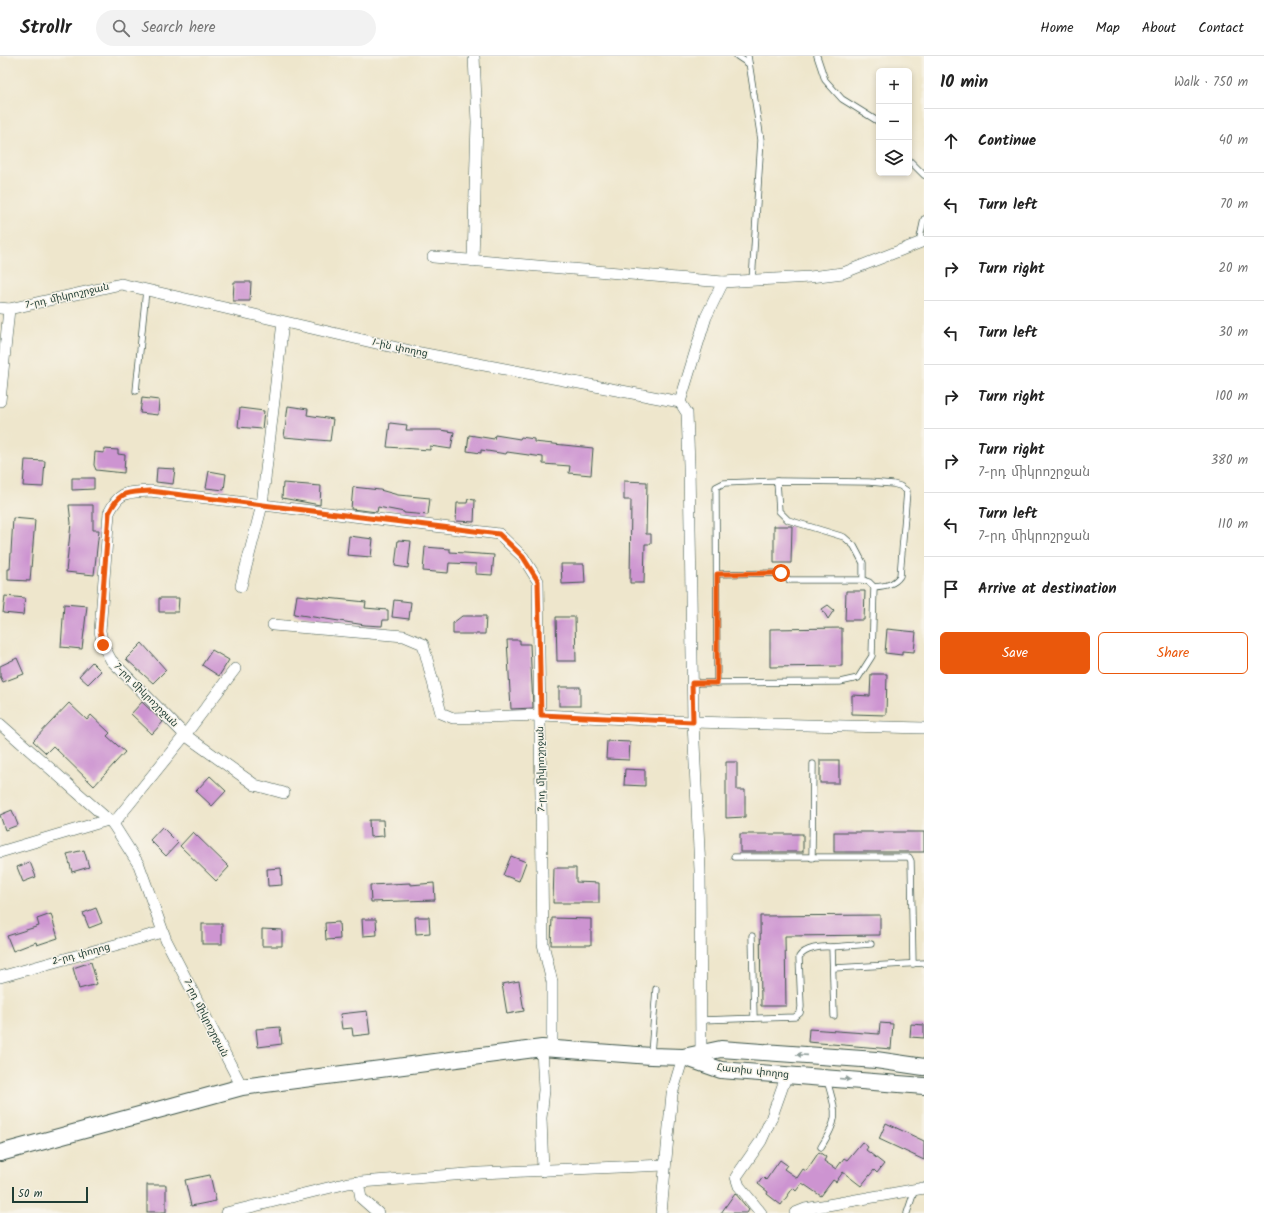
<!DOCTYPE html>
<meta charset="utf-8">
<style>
:root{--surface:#fff;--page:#f2f2f2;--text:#222;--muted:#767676;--line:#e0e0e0;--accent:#ea580c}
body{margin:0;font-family:Kalam,"Noto Sans Armenian",sans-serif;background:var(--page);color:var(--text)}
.controls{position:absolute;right:12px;top:12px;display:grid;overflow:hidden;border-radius:6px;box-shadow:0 2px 6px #0003}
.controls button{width:36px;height:36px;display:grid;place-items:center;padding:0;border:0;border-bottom:1px solid var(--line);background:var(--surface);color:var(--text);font:20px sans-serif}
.scale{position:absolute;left:12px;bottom:10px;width:76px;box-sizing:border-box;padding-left:4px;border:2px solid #1f3d34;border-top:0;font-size:11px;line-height:14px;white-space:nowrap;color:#1f3d34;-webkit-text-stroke:3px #f7f3e8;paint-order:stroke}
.stop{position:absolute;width:12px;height:12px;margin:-9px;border:3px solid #ea580c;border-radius:50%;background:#fff}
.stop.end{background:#ea580c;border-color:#fff;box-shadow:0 1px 4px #0008}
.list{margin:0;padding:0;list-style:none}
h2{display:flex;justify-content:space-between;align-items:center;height:52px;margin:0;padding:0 16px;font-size:17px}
h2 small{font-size:13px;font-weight:400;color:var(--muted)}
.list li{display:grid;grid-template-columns:26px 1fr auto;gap:12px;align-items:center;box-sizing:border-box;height:64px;padding:0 16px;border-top:1px solid var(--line)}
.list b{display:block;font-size:15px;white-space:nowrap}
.list p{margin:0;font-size:13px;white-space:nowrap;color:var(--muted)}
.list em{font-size:13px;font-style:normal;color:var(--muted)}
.actions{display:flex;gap:8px;padding:12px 16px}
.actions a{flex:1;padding:9px 0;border:1px solid var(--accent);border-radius:6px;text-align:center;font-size:14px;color:var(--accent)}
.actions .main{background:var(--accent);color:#fff}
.icon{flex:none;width:22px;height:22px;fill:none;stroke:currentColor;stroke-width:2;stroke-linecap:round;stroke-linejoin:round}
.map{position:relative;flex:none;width:924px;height:1157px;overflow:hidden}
header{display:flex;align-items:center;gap:24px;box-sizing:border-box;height:56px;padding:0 20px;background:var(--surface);border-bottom:1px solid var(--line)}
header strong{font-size:19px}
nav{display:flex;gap:22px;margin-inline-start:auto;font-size:14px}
.search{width:280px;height:36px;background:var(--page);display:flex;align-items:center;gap:10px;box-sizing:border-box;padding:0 14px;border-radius:22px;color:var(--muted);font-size:15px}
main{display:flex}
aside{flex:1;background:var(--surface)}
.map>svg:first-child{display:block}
.building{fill:#cd94d1}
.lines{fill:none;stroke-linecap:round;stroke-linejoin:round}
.service-casing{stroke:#3e564b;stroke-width:7}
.minor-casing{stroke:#3e564b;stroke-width:12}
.secondary-casing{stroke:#3e564b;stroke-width:18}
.service{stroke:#fff;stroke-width:5.5}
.minor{stroke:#fff;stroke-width:11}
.secondary{stroke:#fff;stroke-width:16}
.oneway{fill:#8f9e9a}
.route{stroke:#ea580c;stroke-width:5}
.labels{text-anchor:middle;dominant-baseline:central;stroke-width:3;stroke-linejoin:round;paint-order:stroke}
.street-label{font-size:10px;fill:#1f3d34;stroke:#f7f3e8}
</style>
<header>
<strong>Strollr</strong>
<div class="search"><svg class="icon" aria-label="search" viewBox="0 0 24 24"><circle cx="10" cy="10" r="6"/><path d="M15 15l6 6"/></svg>Search here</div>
<nav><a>Home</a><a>Map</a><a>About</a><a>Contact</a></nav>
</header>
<main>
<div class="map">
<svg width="924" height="1157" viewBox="0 0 924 1157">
<rect width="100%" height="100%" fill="#f7f3e8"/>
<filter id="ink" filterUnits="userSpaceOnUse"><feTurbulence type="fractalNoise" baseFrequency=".025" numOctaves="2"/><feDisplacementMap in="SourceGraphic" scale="8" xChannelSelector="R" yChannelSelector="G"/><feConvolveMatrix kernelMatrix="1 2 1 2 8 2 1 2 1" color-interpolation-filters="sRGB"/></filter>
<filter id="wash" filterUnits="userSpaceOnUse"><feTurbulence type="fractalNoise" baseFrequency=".012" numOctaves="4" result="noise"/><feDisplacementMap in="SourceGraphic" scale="16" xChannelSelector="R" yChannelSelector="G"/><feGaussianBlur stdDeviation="0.9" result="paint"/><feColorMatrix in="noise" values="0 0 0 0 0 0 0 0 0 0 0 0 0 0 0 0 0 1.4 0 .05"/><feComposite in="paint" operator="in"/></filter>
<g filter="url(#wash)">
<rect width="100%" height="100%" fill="#eee6cc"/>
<g id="blocks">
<g class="building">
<path d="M234 226H251L250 245H233Z"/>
<path d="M142 342 159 344 158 359 140 357Z"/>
<path d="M288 350 308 353 307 359 333 363 330 385 284 381Z"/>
<path d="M240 352 264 355 262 373 238 371Z"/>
<path d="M390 367 407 369 406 374H440L454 376 451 393 430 390V394L387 391Z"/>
<path d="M469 379 494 383 495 379 520 383 521 381 534 383V386L593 392 591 419 569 417 570 410 543 408V401L507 396 506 398 481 394V397L467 395Z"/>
<path d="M104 393 118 394V398L125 399 124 417 96 414 94 409 95 396 104 397Z"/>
<path d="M25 404 45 405 43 431 23 430Z"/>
<path d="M157 412 175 413 173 428 156 426Z"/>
<path d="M209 415 226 418 224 434 206 432Z"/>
<path d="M72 422H94V433L72 434Z"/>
<path d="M624 425 647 426 646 478H651V488H645L644 527H630L631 444H624Z"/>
<path d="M283 427 321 430 320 449 282 442Z"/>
<path d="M353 431 380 434 398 439 430 442 428 459 404 457V456L378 451 377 456 351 453Z"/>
<path d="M468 443 475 444 474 466 456 465 457 447H467Z"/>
<path d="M69 449H93V474H99L94 519 66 516 71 467Z"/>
<path d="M13 462 35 464 30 525 8 524V513H10Z"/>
<path d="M774 470H792L791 507H774Z"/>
<path d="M349 480 373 483 371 501 347 499Z"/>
<path d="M398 484 411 485 408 512 395 510Z"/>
<path d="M425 491 450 493V496L494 499 492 519 476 518V508L449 507 448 517 423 515Z"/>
<path d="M561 508H584L585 527 562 528Z"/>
<path d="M846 535H865L864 564H845Z"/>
<path d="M297 539 366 546 365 552 388 554V564H383L382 570 365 569 294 558Z"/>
<path d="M5 540 25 542 23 559 3 557Z"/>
<path d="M159 542H179L178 556H159Z"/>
<path d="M394 544 411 546 409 563 392 561Z"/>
<path d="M64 548 87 550 82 593 61 591Z"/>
<path d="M828 549 834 554 828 563 822 553Z"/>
<path d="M462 560H486L485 578H453V567Z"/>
<path d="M556 561H575L576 605H557Z"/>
<path d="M842 572V610L770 611V573Z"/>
<path d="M887 573 916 576 914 596 902 595V599L885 597Z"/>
<path d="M507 584H520V588H530L533 652 511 653Z"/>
<path d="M142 587 166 614 153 627 126 603Z"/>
<path d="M212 594 229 604 219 620 202 609Z"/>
<path d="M17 602 24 618 3 626 0 620V610Z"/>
<path d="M92 606 101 615 88 628 79 620Z"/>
<path d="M871 618H887L886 659 852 658V639L870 640Z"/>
<rect x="559" y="631" width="21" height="19"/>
<path d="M142 646 163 666 152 678 131 658Z"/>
<path d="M69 647 87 664 91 659 110 677 107 680 125 696 94 730 53 690 46 697 33 685Z"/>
<path d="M607 685 630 686 629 704 606 703Z"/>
<rect x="820" y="704" width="19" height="23"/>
<path d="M726 706H737V734H745V761L726 762Z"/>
<path d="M625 713 645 714V730L624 729Z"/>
<path d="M210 720 226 735 212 750 196 735Z"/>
<path d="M12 754 18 769 5 774 0 759Z"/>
<path d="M369 764H383L384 780 370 781Z"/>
<path d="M162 771 178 787 166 800 150 784Z"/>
<path d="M193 776 229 811 216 825 180 790Z"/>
<rect x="834" y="776" width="90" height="20"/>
<rect x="740" y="778" width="63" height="18"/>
<path d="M84 794 89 811 72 816 67 798Z"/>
<path d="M511 800 526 806 519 825 503 819Z"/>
<path d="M30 806 36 821 23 826 17 811Z"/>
<path d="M281 812 282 829 268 830 267 813Z"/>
<path d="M554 812H576V826L599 827V847H553Z"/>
<path d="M410 827V829L434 827 435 844 371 846 370 829Z"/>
<path d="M96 852 102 867 89 872 83 857Z"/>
<path d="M51 858 58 882 37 889 36 886 13 895 7 880 39 870 37 863Z"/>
<path d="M880 859V879L785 880 786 950H761L760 860Z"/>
<path d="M415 861H429L430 877 416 878Z"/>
<path d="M552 862 591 863V889H551Z"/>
<path d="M362 863H376L377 879 363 880Z"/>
<path d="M339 866 340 883 326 884 325 867Z"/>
<rect x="202" y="868" width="20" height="20"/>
<path d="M262 873 282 874V890H262Z"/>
<path d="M91 906 97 928 79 933 73 912Z"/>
<path d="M519 925 524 955 507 958 502 928Z"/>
<path d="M367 955 370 978 353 980 352 972 342 973 340 958Z"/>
<path d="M880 967 893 968 891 993 808 986 809 973 879 978Z"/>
<path d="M911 968 924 969V982L910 981Z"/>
<path d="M280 971 282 988 258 991 256 973Z"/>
<path d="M886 1067 924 1085V1104L879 1083Z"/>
<path d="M862 1086 868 1091 866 1094 884 1108 877 1117 874 1114 861 1130 843 1116 836 1126 833 1124 821 1140 802 1127 796 1135 793 1132 781 1149 767 1138 768 1136 758 1128 763 1121 766 1124 780 1104 787 1109 784 1113 797 1122 803 1113 806 1115 819 1096 826 1101 824 1105 836 1113 844 1102 847 1104Z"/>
<path d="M210 1119 216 1145 191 1150 185 1124Z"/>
<rect x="147" y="1129" width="19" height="27"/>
<path d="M735 1137 749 1154 747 1157H721Z"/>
</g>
</g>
</g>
<g filter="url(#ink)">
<use href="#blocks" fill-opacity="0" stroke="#3e564b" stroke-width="1"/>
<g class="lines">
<defs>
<g id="service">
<path d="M737 0 749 8"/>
<path d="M748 0 761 84 752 225"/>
<path d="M817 0 825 24 842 43 879 66"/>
<path d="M909 104 924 119"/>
<path d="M919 186 924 163"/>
<path d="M136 335 146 234"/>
<path d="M777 425 779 455 788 464 844 481 854 490 863 507V524"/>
<path d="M692 627 840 626 858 622 872 600 874 531 869 526 863 524H789L781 517 717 518"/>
<path d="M717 627 716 431 724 427 777 425 869 426 893 428 900 430 907 435 900 520C894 529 885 530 874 531"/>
<path d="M734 801H909L911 805 913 908"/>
<path d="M812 802 813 708"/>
<path d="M752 880 754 962"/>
<path d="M832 891 871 888"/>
<path d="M834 912 924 907"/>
<path d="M701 964 795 961 800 957 801 951 799 901C805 892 821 890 832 891L834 960"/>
<path d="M651 998 656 933"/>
<path d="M821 1091C840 1061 836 1057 827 1024"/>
<path d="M907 1157 915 1133"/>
</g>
<g id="minor">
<path d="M433 201 723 226 810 221 843 217 924 185"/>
<path d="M473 205 477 66 474 0"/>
<path d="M0 252 9 253 121 228 415 296 680 346"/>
<path d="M0 345 9 253"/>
<path d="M241 530 262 449 283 266"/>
<path d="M273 569 404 580 423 588 441 657 453 662 541 659 693 666 924 672"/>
<path d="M0 668 113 768 139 809 166 884 242 1031"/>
<path d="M284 737 255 729 185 679 111 604 103 589 100 575 109 457C120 434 127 437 150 435L499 478 523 501 538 525 543 888 552 926V991"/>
<path d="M113 768 185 679 235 613"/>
<path d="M0 796 108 764"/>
<path d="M0 921 162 876"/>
<path d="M542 992 544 1034 541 1062 543 1115"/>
<path d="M701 1003 700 814 693 666 689 409 687 357 680 346 706 261 723 226"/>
<path d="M358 1126 361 1142 378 1157"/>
<path d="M226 1157 348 1127 480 1117 665 1109"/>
<path d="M661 1157 672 1038 683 1001"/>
<path d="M761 1157 739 1130 736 1121 761 1085 771 1063 787 1018"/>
<path d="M795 1157 805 1153 924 1132"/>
</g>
<g id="secondary">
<path d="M684 1001 721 1014 924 1030"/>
<path d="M0 1097 242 1031 542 992 651 1000 683 1001 721 993 876 1004 924 1011"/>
</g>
</defs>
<use href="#service" class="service-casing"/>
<use href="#minor" class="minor-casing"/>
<use href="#secondary" class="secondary-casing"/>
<use href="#service" class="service"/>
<use href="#minor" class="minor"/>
<use href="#secondary" class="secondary"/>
</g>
<defs><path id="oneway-solid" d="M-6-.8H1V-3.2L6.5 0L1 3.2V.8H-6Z"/></defs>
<g class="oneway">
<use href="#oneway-solid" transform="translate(802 999) rotate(-176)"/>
<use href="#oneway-solid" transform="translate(845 1023) rotate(5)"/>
</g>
</g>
<g class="lines" filter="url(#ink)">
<path class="route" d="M103 589 100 575 109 457C120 434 127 437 150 435L499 478 523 501 538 525 541 659 693 666 692 627H717V518L781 517"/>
</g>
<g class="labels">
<g class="street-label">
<text transform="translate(67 240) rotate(-13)">7-րդ միկրոշրջան</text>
<text transform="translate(400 292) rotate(12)">1-ին փողոց</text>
<text transform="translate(146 639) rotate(45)">7-րդ միկրոշրջան</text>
<text transform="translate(541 713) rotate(-91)">7-րդ միկրոշրջան</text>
<text transform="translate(81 898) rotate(-15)">2-րդ փողոց</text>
<text transform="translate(206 962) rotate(63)">7-րդ միկրոշրջան</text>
<text transform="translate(753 1015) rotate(6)">Հատիս փողոց</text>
</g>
</g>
</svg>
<div class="controls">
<button>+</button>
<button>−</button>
<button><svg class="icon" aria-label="layers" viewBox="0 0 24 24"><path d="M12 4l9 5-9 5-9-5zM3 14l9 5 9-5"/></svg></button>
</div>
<div class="scale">50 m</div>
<div class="stop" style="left:781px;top:517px"></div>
<div class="stop end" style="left:103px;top:589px"></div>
</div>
<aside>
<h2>10 min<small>Walk · 750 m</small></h2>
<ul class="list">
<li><svg class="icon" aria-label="ahead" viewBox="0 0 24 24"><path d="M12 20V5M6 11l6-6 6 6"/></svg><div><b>Continue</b></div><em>40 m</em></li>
<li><svg class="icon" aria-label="left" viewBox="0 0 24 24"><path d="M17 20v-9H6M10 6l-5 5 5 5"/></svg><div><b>Turn left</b></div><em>70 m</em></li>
<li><svg class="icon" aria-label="right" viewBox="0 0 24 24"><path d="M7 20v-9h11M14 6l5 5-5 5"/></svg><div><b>Turn right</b></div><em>20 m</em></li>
<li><svg class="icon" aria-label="left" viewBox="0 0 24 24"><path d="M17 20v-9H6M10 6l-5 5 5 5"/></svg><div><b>Turn left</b></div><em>30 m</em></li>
<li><svg class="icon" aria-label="right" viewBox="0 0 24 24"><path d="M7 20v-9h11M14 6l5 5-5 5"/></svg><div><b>Turn right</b></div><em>100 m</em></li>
<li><svg class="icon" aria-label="right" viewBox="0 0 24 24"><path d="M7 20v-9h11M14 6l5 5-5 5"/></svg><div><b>Turn right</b><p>7-րդ միկրոշրջան</p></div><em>380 m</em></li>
<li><svg class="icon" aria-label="left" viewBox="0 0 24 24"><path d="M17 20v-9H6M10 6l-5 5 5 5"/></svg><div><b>Turn left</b><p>7-րդ միկրոշրջան</p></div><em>110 m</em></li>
<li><svg class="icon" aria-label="arrive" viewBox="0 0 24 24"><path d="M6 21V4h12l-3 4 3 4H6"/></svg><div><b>Arrive at destination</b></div></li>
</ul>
<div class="actions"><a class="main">Save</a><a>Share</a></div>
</aside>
</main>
